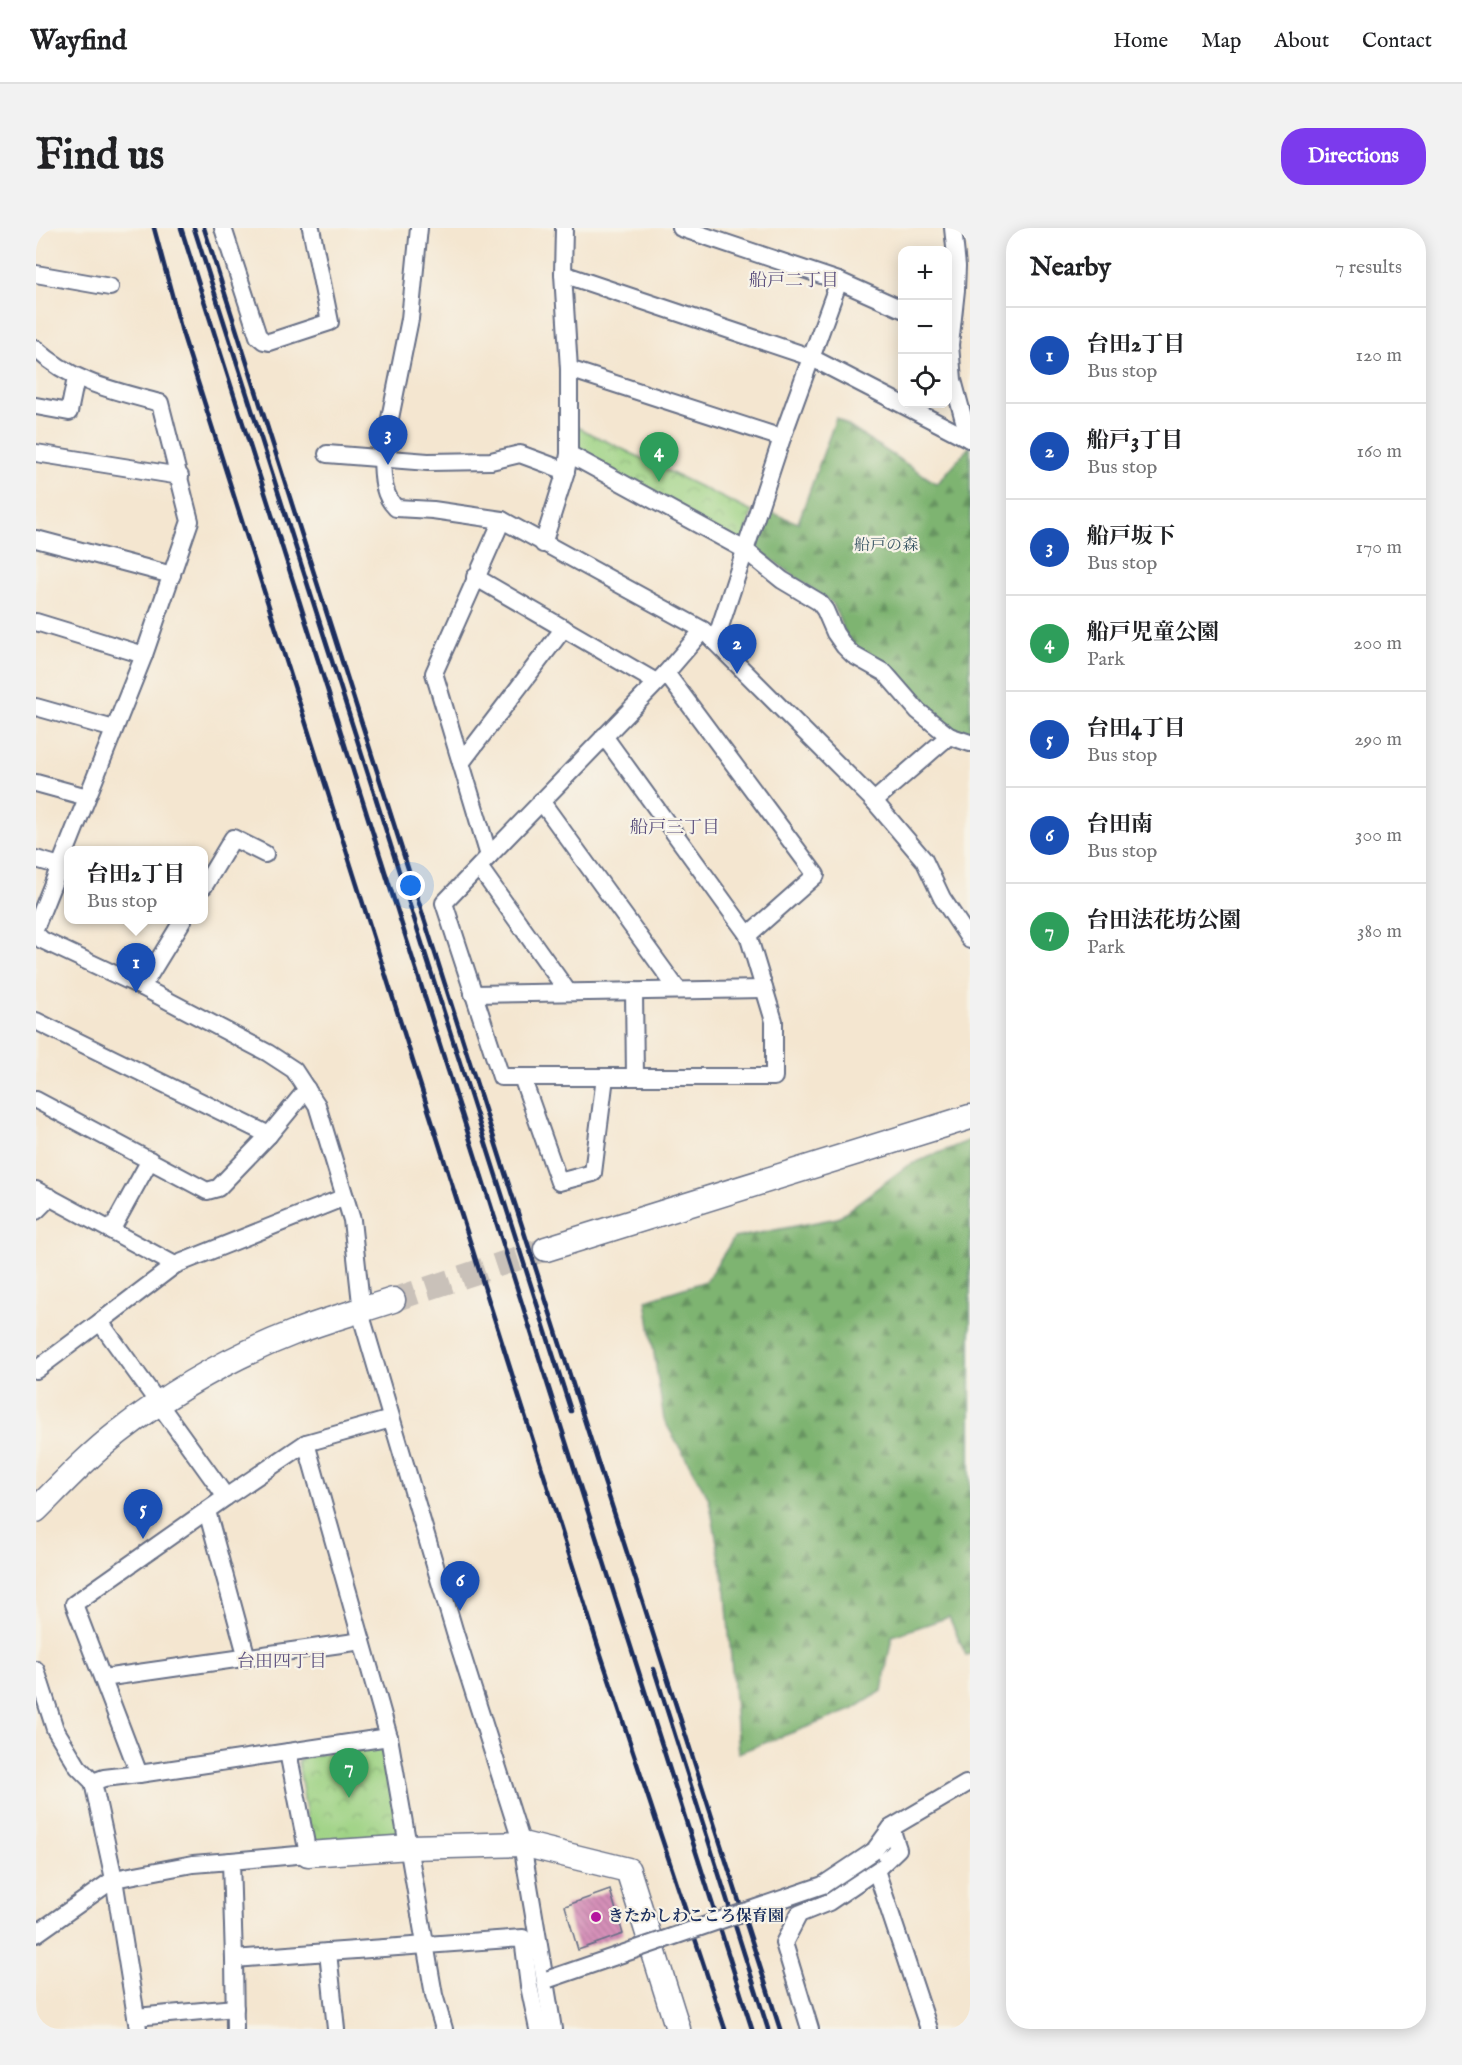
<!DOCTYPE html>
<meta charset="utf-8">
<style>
:root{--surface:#fff;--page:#f2f2f2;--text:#202124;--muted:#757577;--line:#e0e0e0;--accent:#7c3aed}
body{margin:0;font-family:"IM FELL English","Noto Serif JP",serif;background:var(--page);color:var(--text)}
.controls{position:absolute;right:18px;top:18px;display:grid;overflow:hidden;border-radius:12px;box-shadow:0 3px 15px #0003}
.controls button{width:54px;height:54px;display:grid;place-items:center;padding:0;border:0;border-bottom:2px solid var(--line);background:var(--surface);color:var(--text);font:30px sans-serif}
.you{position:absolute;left:375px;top:658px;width:21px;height:21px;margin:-15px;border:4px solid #fff;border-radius:50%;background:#1a73e8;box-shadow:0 0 0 9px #1a73e833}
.badge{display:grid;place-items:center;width:39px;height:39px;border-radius:50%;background:var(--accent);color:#fff;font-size:20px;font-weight:700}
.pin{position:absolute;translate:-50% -50px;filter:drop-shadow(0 2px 3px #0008)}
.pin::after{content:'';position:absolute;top:32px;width:21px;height:18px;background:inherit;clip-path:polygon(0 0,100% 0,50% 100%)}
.popup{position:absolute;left:28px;top:618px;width:144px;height:78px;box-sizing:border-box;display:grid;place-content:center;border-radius:12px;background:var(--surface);filter:drop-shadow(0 2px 4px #0005);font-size:20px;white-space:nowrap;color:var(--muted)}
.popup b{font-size:22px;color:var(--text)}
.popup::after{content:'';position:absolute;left:50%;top:100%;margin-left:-12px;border:12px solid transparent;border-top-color:var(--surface)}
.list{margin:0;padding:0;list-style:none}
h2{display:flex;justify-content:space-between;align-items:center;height:78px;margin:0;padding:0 24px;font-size:26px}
h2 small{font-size:20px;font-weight:400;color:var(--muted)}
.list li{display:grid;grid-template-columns:39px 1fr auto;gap:18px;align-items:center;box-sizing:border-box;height:96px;padding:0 24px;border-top:2px solid var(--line)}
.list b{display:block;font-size:22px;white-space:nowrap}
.list p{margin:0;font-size:20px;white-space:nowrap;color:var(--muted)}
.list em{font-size:20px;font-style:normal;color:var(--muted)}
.icon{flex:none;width:33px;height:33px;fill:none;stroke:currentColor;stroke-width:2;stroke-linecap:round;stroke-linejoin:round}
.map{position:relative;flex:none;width:934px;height:1801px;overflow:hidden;border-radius:24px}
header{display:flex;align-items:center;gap:36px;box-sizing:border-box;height:84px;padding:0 30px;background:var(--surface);border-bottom:2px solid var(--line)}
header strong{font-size:28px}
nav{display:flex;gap:33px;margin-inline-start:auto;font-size:21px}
.intro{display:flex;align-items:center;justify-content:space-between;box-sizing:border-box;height:144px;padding:0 36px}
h1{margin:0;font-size:42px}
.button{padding:15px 27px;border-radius:24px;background:var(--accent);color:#fff;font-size:21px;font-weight:700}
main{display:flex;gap:36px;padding:0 36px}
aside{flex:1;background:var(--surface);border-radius:24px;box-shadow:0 3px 15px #0003}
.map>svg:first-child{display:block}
.forest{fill:url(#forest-firs);stroke:#4c7268;stroke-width:1.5}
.park{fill:url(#park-crowns);stroke:#5c8070;stroke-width:1.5}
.building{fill:url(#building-back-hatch)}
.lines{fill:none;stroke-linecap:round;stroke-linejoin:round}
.secondary-tunnel{stroke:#c9c1b9;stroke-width:24;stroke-dasharray:24 12;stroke-linecap:butt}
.street-casing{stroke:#676f86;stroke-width:20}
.secondary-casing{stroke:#676f86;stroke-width:27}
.street{stroke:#fff;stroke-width:16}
.secondary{stroke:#fff;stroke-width:24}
.rail{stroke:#1b2f5e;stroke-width:4.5}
.street-bridge-casing{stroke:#676f86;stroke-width:20;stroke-linecap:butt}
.street-bridge{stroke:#fff;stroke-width:16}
.poi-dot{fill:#b5179e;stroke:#f7f3e8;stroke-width:2}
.labels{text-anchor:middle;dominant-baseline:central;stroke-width:4.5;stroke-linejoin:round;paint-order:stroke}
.park-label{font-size:16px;fill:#3c5867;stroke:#f7f3e8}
.poi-label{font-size:16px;font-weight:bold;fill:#1b2f5e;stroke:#f7f3e8;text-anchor:start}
.neighbourhood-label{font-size:18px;fill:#5d517e;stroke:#f7f3e8}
</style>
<header>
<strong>Wayfind</strong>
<nav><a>Home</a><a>Map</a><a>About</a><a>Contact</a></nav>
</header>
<div class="intro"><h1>Find us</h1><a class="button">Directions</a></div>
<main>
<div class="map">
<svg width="934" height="1801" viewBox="0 0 934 1801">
<defs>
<pattern id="forest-firs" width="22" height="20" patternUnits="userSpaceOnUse" patternTransform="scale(1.5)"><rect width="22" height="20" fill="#7eb471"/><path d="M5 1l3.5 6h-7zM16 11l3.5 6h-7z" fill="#669360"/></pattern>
<pattern id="park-crowns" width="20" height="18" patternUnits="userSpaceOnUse" patternTransform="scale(1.5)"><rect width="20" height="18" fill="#9dd283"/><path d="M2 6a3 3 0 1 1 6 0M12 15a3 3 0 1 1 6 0" fill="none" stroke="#7fab6e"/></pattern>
<pattern id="building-back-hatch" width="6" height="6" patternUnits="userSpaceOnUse" patternTransform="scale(1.5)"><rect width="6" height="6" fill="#d791b9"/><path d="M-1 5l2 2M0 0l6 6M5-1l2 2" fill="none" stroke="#ae779a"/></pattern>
</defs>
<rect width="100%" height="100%" fill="#f7f3e8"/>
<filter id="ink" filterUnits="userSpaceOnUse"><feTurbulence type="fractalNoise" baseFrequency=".0167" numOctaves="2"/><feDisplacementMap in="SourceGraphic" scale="12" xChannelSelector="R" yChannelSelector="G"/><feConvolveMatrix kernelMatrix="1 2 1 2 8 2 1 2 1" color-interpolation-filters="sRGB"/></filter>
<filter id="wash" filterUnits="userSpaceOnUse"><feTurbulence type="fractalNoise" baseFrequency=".008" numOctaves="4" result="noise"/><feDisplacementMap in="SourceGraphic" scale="24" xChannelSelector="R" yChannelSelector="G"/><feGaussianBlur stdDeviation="1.35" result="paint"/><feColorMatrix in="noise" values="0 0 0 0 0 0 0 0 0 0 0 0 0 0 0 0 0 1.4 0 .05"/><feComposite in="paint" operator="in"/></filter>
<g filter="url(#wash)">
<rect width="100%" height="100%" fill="#f4e6d0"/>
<g class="forest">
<path d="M800 190 901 256 934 218V510L913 504 812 412 797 376 721 321 732 283 762 295Z"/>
<path d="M934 912V1426L930 1427 913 1389 856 1408 846 1463 816 1482 702 1525 690 1364 673 1271 628 1192 610 1072 670 1053 698 1010 801 990 871 938Z"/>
</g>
<g class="park">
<path d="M539 198 716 284 707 316 537 224Z"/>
<path d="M343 1517 349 1522 363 1605 360 1610 280 1616 275 1613 262 1534 266 1529Z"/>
</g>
<g id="blocks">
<path class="building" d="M574 1662 587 1706 542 1722 529 1678Z"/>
</g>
</g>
<g filter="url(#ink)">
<use href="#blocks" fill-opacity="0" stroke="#676f86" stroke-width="1.5"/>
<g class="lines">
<path class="secondary-tunnel" d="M357 1072 510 1021"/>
<defs>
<g id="street">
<path d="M187 0 222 108 228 113 233 114 294 94 275 0"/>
<path d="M383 0 374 91 346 230C347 249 346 266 360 280L397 282 466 292 667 402 838 573 888 632 906 670 934 712"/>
<path d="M528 0 527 46 774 129 933 211"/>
<path d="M645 0 803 53 866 81"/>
<path d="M917 0 921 38 920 62 914 117 917 152 933 211"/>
<path d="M0 46 74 59"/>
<path d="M0 121C35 154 79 163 124 175L154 293 108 427 0 698"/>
<path d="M533 141 746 210"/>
<path d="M0 178 33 184 40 150"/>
<path d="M0 225 144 248"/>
<path d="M291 226 392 234 455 233 484 226 530 243"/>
<path d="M533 226 709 322 746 352 783 374 789 382 799 405 808 418 817 427 849 445 882 483 913 508"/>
<path d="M466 292 398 445 453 628 408 675 465 849H738V793L712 707 780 647 630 445 667 402"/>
<path d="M0 311 136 347"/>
<path d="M507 316 530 243 533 226V141L527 46"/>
<path d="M439 349 620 454"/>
<path d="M0 394 108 427"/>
<path d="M679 414 746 210 803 53"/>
<path d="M0 479 78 501"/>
<path d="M568 508 712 707"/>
<path d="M425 535 528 400"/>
<path d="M0 555 51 569"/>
<path d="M505 573 642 762"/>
<path d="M838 573 913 508 934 515"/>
<path d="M453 628 630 445"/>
<path d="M0 631 24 638"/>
<path d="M443 639 532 764"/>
<path d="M168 658 197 610 229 626"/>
<path d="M0 706 6 712 106 759 232 825 258 842 281 877 316 992 327 1094 419 1405 486 1616 517 1801"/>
<path d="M106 759 147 692"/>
<path d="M598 763 599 849"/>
<path d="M437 766 728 761"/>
<path d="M0 793 233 907"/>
<path d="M486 849 523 954 557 945 569 849"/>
<path d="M0 872 171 963 182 960 233 907 271 861"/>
<path d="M0 962 139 1037"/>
<path d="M0 983 14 969"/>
<path d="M76 1001 114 932"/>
<path d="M64 1094 139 1037 309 969"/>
<path d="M0 1142 64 1094 190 1269 38 1376 103 1546 353 1509"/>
<path d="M270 1215 353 1509 398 1767 408 1801"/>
<path d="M190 1269 270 1215 355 1191"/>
<path d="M171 1283 211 1430"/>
<path d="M0 1442 19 1501 42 1539 57 1554 78 1651 102 1801"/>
<path d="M67 1450 326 1413"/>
<path d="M252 1524 272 1626 195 1633 198 1731 292 1724 300 1801"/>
<path d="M57 1554 68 1550 103 1546"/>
<path d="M838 1623 855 1600 930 1556"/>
<path d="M840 1642 862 1621 855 1600"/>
<path d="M0 1706 78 1651 157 1636 195 1633"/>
<path d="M292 1724 487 1710 493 1758 502 1801"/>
<path d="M198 1731 199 1801"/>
<path d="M100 1789 199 1780"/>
<path d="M774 1801 748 1715 763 1686 793 1674 840 1642 893 1801"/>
</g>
<g id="secondary">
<path d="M510 1021 934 889"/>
<path d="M0 1282C27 1255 53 1227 83 1204 136 1163 195 1129 257 1105 289 1092 324 1083 357 1072"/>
<path d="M272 1626 374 1619 486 1616 592 1642 642 1801"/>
</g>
</defs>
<use href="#street" class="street-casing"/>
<use href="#secondary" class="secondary-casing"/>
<use href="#street" class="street"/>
<use href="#secondary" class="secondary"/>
<g class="rail">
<path d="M118 0 146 104 563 1421 689 1801"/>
<path d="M145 0 716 1801"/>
<path d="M158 0 535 1183"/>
<path d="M168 0 470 948 744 1801"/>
<path d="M618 1441 732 1801"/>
</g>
<defs>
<path id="street-bridge" d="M513 1751 787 1657 838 1623"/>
</defs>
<use href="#street-bridge" class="street-bridge-casing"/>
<use href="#street-bridge" class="street-bridge"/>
</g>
</g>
<circle class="poi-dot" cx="560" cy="1689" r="6"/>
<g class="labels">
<g class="park-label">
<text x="850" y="318">船戸の森</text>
</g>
<g class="poi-label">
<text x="572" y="1689">きたかしわこころ保育園</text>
</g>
<g class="neighbourhood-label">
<text x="758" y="53">船戸二丁目</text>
<text x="639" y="600">船戸三丁目</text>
<text x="246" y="1434">台田四丁目</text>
</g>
</g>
</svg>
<div class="controls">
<button>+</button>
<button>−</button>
<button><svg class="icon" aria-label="locate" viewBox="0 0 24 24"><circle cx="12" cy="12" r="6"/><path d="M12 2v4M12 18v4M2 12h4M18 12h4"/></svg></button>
</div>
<div class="you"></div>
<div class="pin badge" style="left:100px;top:765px;background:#1a4fb4">1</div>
<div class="popup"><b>台田2丁目</b>Bus stop</div>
<div class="pin badge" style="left:701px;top:446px;background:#1a4fb4">2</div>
<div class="pin badge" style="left:352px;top:237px;background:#1a4fb4">3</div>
<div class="pin badge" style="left:623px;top:254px;background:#2e9e5b">4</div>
<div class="pin badge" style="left:107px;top:1311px;background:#1a4fb4">5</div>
<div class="pin badge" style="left:424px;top:1383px;background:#1a4fb4">6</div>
<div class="pin badge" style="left:313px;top:1570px;background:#2e9e5b">7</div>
</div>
<aside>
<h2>Nearby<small>7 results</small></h2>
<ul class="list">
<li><span class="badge" style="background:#1a4fb4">1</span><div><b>台田2丁目</b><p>Bus stop</p></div><em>120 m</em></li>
<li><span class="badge" style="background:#1a4fb4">2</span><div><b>船戸3丁目</b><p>Bus stop</p></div><em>160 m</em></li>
<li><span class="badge" style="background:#1a4fb4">3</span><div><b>船戸坂下</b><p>Bus stop</p></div><em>170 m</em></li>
<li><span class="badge" style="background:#2e9e5b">4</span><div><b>船戸児童公園</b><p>Park</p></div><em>200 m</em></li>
<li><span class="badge" style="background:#1a4fb4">5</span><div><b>台田4丁目</b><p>Bus stop</p></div><em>290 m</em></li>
<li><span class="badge" style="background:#1a4fb4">6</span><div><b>台田南</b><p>Bus stop</p></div><em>300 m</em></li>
<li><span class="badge" style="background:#2e9e5b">7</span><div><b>台田法花坊公園</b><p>Park</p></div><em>380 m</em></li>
</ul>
</aside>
</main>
